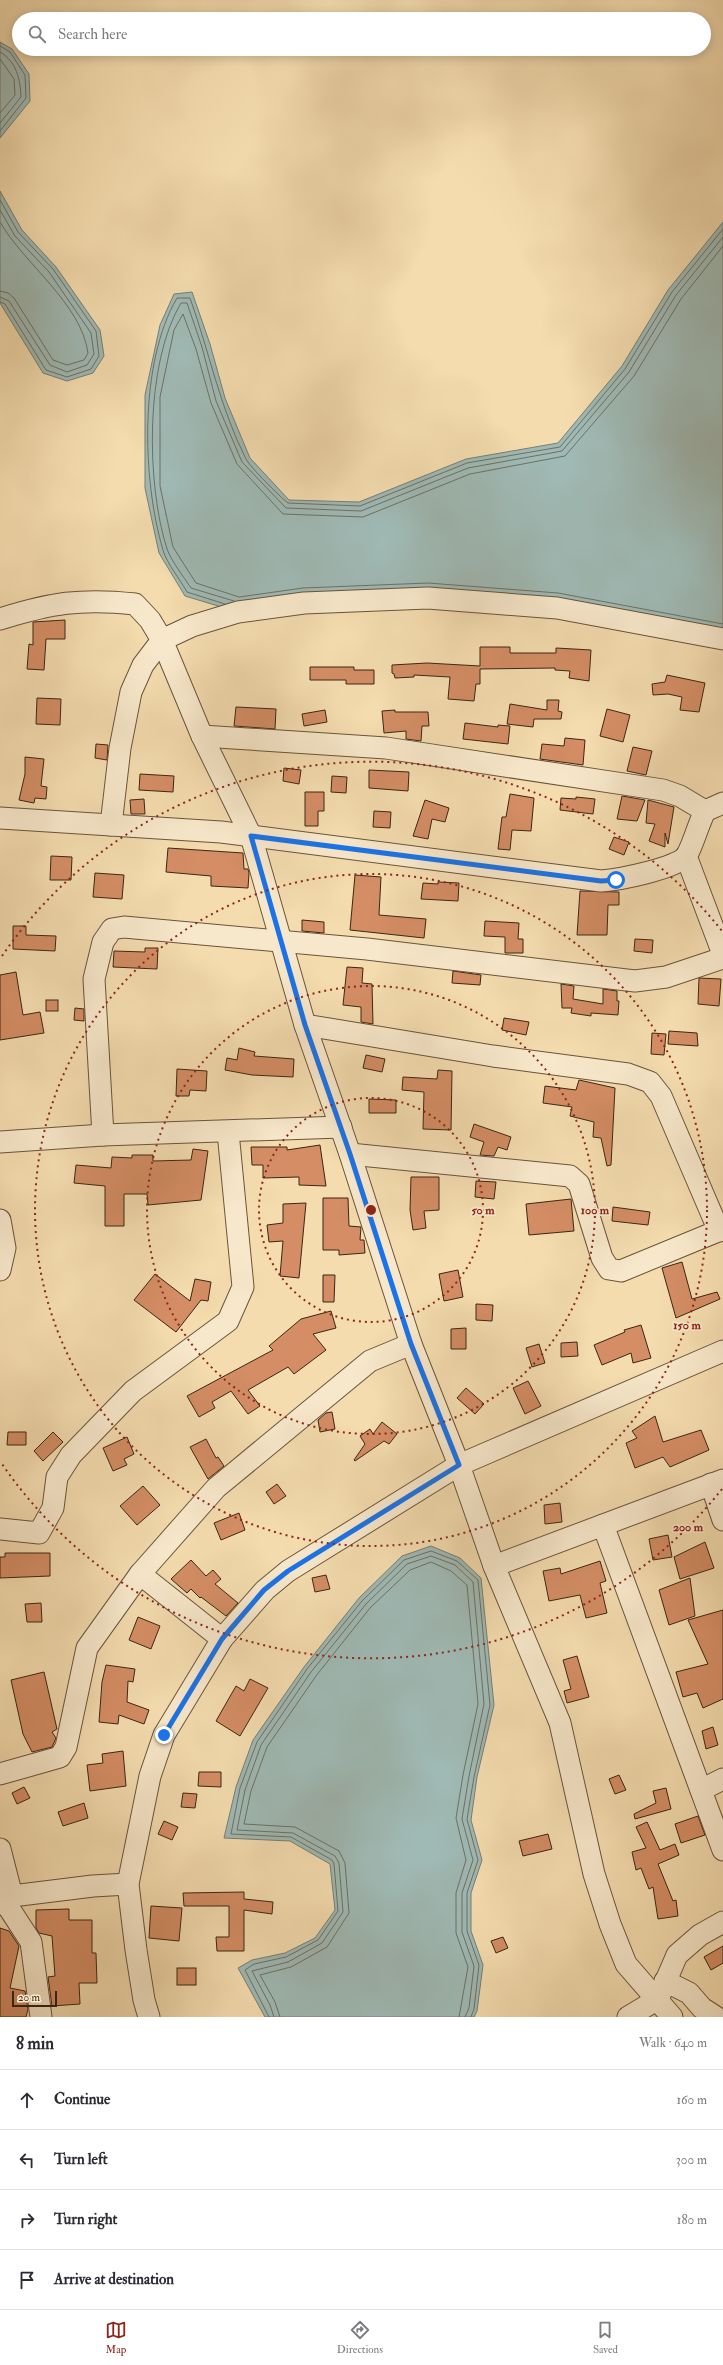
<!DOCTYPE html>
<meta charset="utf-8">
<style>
:root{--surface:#fff;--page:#f2f2f3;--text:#2b2b33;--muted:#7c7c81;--line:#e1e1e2;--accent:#8f2418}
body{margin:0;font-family:"IM FELL Double Pica",serif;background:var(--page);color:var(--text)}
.scale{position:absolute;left:12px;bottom:10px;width:45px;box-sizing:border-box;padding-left:4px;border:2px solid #3b2614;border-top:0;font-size:11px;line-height:14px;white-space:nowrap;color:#3b2614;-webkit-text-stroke:3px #f8e8cb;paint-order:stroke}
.stop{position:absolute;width:12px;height:12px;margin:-9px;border:3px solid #1a73e8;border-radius:50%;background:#fff}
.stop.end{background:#1a73e8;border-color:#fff;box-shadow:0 1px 4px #0008}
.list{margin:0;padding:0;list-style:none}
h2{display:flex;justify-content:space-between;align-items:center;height:52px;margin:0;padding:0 16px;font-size:17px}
h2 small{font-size:13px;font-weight:400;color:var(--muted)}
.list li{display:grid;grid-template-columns:26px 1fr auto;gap:12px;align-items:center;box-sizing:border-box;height:60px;padding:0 16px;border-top:1px solid var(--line)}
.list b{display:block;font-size:15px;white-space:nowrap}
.list em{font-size:13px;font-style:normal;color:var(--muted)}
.icon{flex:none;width:22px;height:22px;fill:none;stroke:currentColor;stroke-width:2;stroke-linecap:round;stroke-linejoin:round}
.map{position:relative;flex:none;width:723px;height:2017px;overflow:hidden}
.search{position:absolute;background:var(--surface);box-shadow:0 2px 10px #0003;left:12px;right:12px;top:12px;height:44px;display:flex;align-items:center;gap:10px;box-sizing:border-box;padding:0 14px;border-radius:22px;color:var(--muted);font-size:15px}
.sheet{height:292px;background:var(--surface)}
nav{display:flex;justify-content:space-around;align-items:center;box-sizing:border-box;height:56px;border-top:1px solid var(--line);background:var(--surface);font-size:11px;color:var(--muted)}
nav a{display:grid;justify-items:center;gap:2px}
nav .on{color:var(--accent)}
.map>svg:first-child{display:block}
.water{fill:#9fb9b4;stroke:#777e74}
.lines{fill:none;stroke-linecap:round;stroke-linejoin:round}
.shore{stroke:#6d7064;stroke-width:1}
.building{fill:#d48d64;stroke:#3b2614}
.minor-casing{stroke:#69543b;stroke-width:23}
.minor{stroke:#f8e8cb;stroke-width:21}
.route{stroke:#1a73e8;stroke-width:5}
.ring{fill:none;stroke:#8f2418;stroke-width:2;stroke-dasharray:2 4}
.centre{fill:#8f2418;stroke:#f8e8cb;stroke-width:2}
.ring-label{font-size:12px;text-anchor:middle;font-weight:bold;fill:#8f2418;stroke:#f8e8cb;stroke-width:3.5;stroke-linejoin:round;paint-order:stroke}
</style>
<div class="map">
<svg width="723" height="2017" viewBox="0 0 723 2017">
<rect width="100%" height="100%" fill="#f4dcaf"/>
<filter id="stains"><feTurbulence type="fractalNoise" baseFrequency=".005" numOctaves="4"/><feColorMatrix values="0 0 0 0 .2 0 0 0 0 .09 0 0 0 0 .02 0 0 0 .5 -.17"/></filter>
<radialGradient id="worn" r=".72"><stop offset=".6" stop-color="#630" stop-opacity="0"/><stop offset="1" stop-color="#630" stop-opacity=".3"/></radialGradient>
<g class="water">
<path d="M0 42 12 49 29 74 30 101 0 138Z"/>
<path d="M0 191 22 230 56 267 100 330 104 356 93 373 67 381 43 373 0 303Z"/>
<path d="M723 222V639L428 598 238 612 185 596 159 553 145 488V395L160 325 174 294 192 292 210 344 225 398 250 458 289 500 359 502 466 459 558 443 622 366 668 290Z"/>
<path d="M431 1546 460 1558 481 1578 494 1705 477 1777 471 1820 482 1860 471 1893V1931L483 1965 477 2011 474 2017H265L238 1968 252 1960 285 1953 315 1938 335 1910 330 1864 290 1841 224 1838 236 1787 253 1740 304 1667 359 1598 402 1556Z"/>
</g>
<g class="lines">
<g class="shore">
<path d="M0 46 10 52 25 75 26 98 0 131"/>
<path d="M0 52C17 62 20 79 21 97L0 123"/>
<path d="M0 59 14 79 15 95 0 113"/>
<path d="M0 200 18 232 53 269 96 331 99 356 91 369 67 377 46 370 5 304 0 302"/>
<path d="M0 210 15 236 49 272 91 333 94 354 87 365 67 372 50 365 9 301 0 297"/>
<path d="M0 222C24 264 81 303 88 353L84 360 67 365 53 360 14 298 8 293 0 291"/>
<path d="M723 246 681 299 634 376 565 456 470 474 363 517 283 514 237 464 211 403 196 349 183 314 174 330 160 397V486L173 547 196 583 239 597 303 588 428 583 558 593 723 624"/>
<path d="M234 601 191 588C183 576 172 562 167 549 146 483 145 363 181 303H187L202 347 216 401 242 462 286 508 361 511 468 468 562 451 629 372 676 295 723 237"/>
<path d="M225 604 187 592C180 579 167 564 163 550 142 479 139 363 177 298H190C209 351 220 408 246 459 251 468 279 496 288 503L360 506 467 463 560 447 625 369 672 292 723 229"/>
<path d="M269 2017 245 1970 254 1964 286 1957 318 1940 338 1911 334 1864 332 1860 291 1837 231 1834 240 1788 257 1742 307 1669 362 1601 404 1560 431 1551 457 1561 478 1580 490 1705 474 1777 467 1819 478 1860 467 1893V1931L479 1965 474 2009 471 2017"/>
<path d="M274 2017 270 2005 252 1971 288 1962 322 1943 343 1912 339 1863 335 1856 293 1833 237 1830 245 1790 261 1745 311 1672 366 1604 407 1564 431 1556 455 1565 473 1582 484 1704 469 1776 462 1819 473 1860 462 1893V1932L474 1966 469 2008 465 2017"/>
<path d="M280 2017 275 2002 260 1975 291 1967 327 1947 349 1913 345 1863 339 1851 295 1827 244 1824 251 1791 267 1747 316 1676 370 1608 410 1570 431 1562 451 1571 467 1585 478 1704 463 1775 456 1818 466 1860 456 1893V1933L468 1967 459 2017"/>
</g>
</g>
<g class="building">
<path d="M65 620V639H46L44 670 27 669 29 644 33 645V622Z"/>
<path d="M480 647H510V653H556V648L591 650 589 681 569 678 570 671 555 670V668L480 669V684H476L474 701 448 699 450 677 414 675V677L395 678 394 674 392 673V665L427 663 480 666Z"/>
<path d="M310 667H354V670H374V684H346V680H310Z"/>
<path d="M667 675 705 683 699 712 680 710 682 697 668 694 653 695 652 684 665 682Z"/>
<path d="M37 698 61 699 60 725 36 724Z"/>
<path d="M547 700H559L558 711 562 712 561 719H534L533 727 507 724 510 704 547 710Z"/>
<path d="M236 707 276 709 275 729 234 726Z"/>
<path d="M607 709 630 715 623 742 600 736Z"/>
<path d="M325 710 327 722 304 726 302 714Z"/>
<path d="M395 710V712H428L429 726H422L421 741 406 739V731L384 733 382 711Z"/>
<path d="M465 723 498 727V725L510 726 508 744 463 739Z"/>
<path d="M565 738 585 740 583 765 540 759 542 744 564 746Z"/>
<path d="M96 744 108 745 107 760 95 758Z"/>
<path d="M633 747 652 751 646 775 627 771Z"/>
<path d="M25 757 44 759 41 786 47 787 46 799 35 798 34 803 19 800 25 774Z"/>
<path d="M284 768 301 770 299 784 283 781Z"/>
<path d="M369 770 409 772 408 791 369 788Z"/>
<path d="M140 774 174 776 173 792 139 790Z"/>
<path d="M332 776 347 777 346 793 331 792Z"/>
<path d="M305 792H324V811H318V826H305Z"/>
<path d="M510 794 534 798 531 831 512 830 510 850 498 849 502 817H506Z"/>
<path d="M622 796 645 800 637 821 617 819Z"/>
<path d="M576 797 595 799 593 814 560 810 561 798 576 799Z"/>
<path d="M144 799 145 814H131L130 800Z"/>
<path d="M425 800 449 808 445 822 432 819 428 839 413 836Z"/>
<path d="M648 800 674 807 668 844 665 833V847L649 841 655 824 646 823Z"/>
<path d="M374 811 391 812 390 828 373 827Z"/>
<path d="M614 837 629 842 624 855 609 849Z"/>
<path d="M168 848 243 853 244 869H248L249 873 248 888 211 886V876L166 872Z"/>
<path d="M51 856 72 857 71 880H50Z"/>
<path d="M95 873 124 875 122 899 93 897Z"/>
<path d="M355 875 381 877 379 915 426 919 424 938 350 930Z"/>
<path d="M438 882 459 883 458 901 421 899 423 883 438 884Z"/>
<path d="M580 891 619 892V905H608L607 935H577Z"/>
<path d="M302 920 324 922V933L302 931Z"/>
<path d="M485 921 519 923 518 939H523V953H505V937L484 936Z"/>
<path d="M13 926H26V935L56 936 55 951 13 949Z"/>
<path d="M635 939 653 940 652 953 634 951Z"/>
<path d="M145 948H158L157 969 113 967 114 951 145 952Z"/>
<path d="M347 967 363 968 362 983 372 984 373 1024 361 1022V1007L343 1005Z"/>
<path d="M453 971 481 975 480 985 452 983Z"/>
<path d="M16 972 23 1015 40 1012 44 1033 0 1040V975Z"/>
<path d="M699 978 721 979 719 1006 698 1004Z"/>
<path d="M561 984 574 986 573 999 603 1004V989L617 991V1001H619L618 1015 591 1013V1016L571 1013 572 1008H562Z"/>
<rect x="46" y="1000" width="12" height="11"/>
<path d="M75 1008 84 1009V1021L74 1020Z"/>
<path d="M504 1018 529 1022 526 1035 502 1030Z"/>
<path d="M669 1031 697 1033 698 1046 668 1044Z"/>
<path d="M652 1033 666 1034 664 1055 651 1054Z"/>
<path d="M239 1048 255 1052 254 1056 294 1059 293 1077 252 1075 225 1070 227 1058 237 1060Z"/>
<path d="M366 1055 385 1059 382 1072 363 1068Z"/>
<path d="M177 1069 207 1071 206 1091 190 1090 189 1096H176Z"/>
<path d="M438 1070 452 1071 451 1130 423 1129 424 1092 402 1090 403 1077 437 1079Z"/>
<path d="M579 1080 615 1088 611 1165 607 1166 601 1138 593 1137 594 1122 570 1116 572 1107 543 1103 545 1086 576 1090Z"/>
<path d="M369 1099 396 1100V1113H369Z"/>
<path d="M474 1124 511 1137 507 1150 498 1147 494 1156 480 1155 484 1142 470 1137Z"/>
<path d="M320 1145 326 1186 299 1185V1177L263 1178V1165H252L251 1147H287V1150Z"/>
<path d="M193 1149 208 1151 201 1200 148 1205 147 1194H124V1226H105V1186L74 1183 76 1165 111 1168 112 1157 132 1158V1155H153V1161L191 1160Z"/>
<path d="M411 1177H439V1210L424 1211 426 1228 413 1230 410 1210Z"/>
<path d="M476 1181 496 1182 494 1199 475 1197Z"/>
<path d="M323 1198H348L349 1226 361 1227 360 1240H364L365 1253 339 1255V1250H323Z"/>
<path d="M571 1199 574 1231 529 1235 526 1204Z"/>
<path d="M306 1203 299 1278 280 1276 283 1241 269 1242 267 1225 283 1223V1204Z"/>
<path d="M613 1207 650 1212 648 1225 612 1221Z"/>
<path d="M682 1262 692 1299 717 1292 720 1299 676 1318 662 1268Z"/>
<path d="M458 1270 463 1297 444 1301 439 1274Z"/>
<path d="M155 1274 190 1301 195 1279 211 1282 208 1301 201 1300 176 1332 134 1300Z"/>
<path d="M323 1275H335L334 1302H323Z"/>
<path d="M476 1304 493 1305 492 1321 476 1320Z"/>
<path d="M331 1311 336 1328 313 1334 326 1350 294 1374 288 1367 248 1390 260 1406 248 1414 231 1391 212 1402 215 1408 199 1417 187 1396 273 1350 269 1346 301 1319Z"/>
<path d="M641 1325 651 1358 633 1363 631 1353 602 1365 594 1345 625 1332 624 1330Z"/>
<path d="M466 1328V1349H451V1329Z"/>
<path d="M577 1342 578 1356 561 1357V1343Z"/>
<path d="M539 1344 545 1363 532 1367 526 1348Z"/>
<path d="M528 1381 541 1406 525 1414 513 1388Z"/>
<path d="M466 1388 484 1404 475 1414 457 1398Z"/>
<path d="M332 1412 335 1429 320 1432 318 1420 326 1413Z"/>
<path d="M655 1416 663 1442 701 1430 709 1450 670 1467 663 1457 635 1468 626 1443 637 1438 632 1431Z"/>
<path d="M382 1422 397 1434 389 1444 384 1441 355 1461 354 1460 365 1444 360 1436 370 1429 373 1434Z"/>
<path d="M8 1432H26V1445H7Z"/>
<path d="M53 1432 63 1442 43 1461 34 1451Z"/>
<path d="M127 1437 134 1454 124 1459 127 1465 113 1471 103 1448Z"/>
<path d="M206 1439 216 1458 218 1457 224 1466 208 1479 190 1447Z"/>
<path d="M277 1484 286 1496 274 1504 266 1492Z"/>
<path d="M143 1486 160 1505 137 1525 120 1506Z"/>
<path d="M560 1503 562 1522 545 1524 544 1505Z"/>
<path d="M239 1513 245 1530 221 1540 214 1523Z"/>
<path d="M668 1535 672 1557 653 1560 649 1539Z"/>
<path d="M705 1542 714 1568 680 1579 674 1557Z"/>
<path d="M5 1553H50V1576L0 1578V1557H5Z"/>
<path d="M191 1560 206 1576 213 1570 221 1579 215 1584 238 1603 226 1616 201 1597 200 1598 191 1589 187 1593 171 1579Z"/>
<path d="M600 1561 606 1581 600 1583 607 1613 586 1618 580 1595 549 1601 543 1571 560 1568 561 1574Z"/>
<path d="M326 1575 330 1589 315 1592 312 1578Z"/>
<path d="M690 1578 695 1616 669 1625 659 1590Z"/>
<path d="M41 1603 42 1622H27L25 1604Z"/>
<path d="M723 1610V1699L703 1708 697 1693 683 1697 676 1672 708 1664 688 1620Z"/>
<path d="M138 1617 160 1626 151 1649 129 1640Z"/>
<path d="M577 1656 589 1697 567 1703 564 1691 571 1689 563 1660Z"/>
<path d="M106 1665 135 1669 133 1682 128 1681 127 1702 149 1710 144 1724 119 1715 118 1724 99 1722 102 1682Z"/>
<path d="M44 1672 57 1729 52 1732 56 1738 52 1747 32 1752 23 1734 11 1680Z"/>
<path d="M250 1679 268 1688 240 1736 216 1721 236 1686 244 1691Z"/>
<path d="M713 1727 718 1745 706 1749 702 1731Z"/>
<path d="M123 1751 126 1786 90 1791 87 1765 103 1763 102 1754Z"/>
<path d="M199 1772H221V1787L198 1786Z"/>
<path d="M619 1775 626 1790 615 1794 609 1779Z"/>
<path d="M24 1787 30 1798 17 1804 12 1793Z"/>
<path d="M666 1788 671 1809 635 1819 634 1814 656 1803 653 1791Z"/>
<path d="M183 1793 197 1794 195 1808 181 1807Z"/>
<path d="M84 1803 88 1818 63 1826 58 1812Z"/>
<path d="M698 1816 705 1835 681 1843 675 1824Z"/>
<path d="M164 1821 178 1827 172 1840 158 1834Z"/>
<path d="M647 1822 660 1850 675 1844 679 1855 658 1864 673 1901 676 1900 678 1916 658 1919 653 1887 649 1889 641 1868 636 1870 632 1852 646 1848 636 1827Z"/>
<path d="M548 1834 552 1849 523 1856 519 1841Z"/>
<path d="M244 1892V1899L273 1902 272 1914 244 1910V1951H217L216 1937H229V1906H184L183 1893Z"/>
<path d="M151 1906 182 1908 179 1941 149 1938Z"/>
<path d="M69 1909V1920H92V1953H96L97 1983H79L80 2004 52 2006 48 1977 55 1976 52 1936 39 1933 36 1928V1910Z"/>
<path d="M0 1928 9 1931 19 1946 10 1988 25 1991 28 2009 26 2017H0Z"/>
<path d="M503 1937 508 1948 496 1953 491 1941Z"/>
<path d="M723 1946V1963L711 1970 704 1957Z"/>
<rect x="177" y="1968" width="19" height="17"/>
</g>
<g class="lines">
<defs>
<g id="minor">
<path d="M0 619C51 603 81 598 135 604L150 620 162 640 202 736 251 836 305 1025 350 1154 411 1344 459 1465 494 1566 560 1723 594 1874 610 1924 626 1964 672 2017"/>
<path d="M202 736 386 748 663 790 680 796 705 811"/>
<path d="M0 818 221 832 601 881C618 880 679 868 687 855 694 842 698 825 705 811L723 803"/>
<path d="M111 825 120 748 131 692 143 665 162 640 192 626 238 612 304 603 428 598 557 608 723 639"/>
<path d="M686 856 723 954"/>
<path d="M305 1025 493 1056 628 1074 650 1082 661 1096 719 1231"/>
<path d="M103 1135 94 979 103 942 112 929 124 927 367 949 635 981 666 977 723 958"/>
<path d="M0 1142 103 1135 341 1127"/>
<path d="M350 1154 570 1176 579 1184 602 1258 609 1269 621 1271 723 1229"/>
<path d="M0 1220 5 1248 0 1270"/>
<path d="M711 1484 723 1520"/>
<path d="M603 1525 723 1850"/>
<path d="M0 1529 39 1533 53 1508 57 1477 71 1455 133 1391 228 1321 243 1287 228 1132"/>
<path d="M494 1566 723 1480"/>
<path d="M140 1574 222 1639"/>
<path d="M0 1774 60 1757 66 1747 87 1648 140 1574 216 1488 370 1361 411 1344"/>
<path d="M701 1790 723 1779"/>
<path d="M0 1849 12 1896"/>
<path d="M5 1902 31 1942 41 2017"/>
<path d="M0 1904 12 1896 93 1886 128 1884"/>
<path d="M665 1981 689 1993 702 2008 716 2017"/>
<path d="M149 2017 144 2000 136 1950 128 1884 150 1776 164 1735 222 1639 265 1590 288 1571 459 1465 723 1351"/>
<path d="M628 2017 658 1999 677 1955 700 1935 723 1922"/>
</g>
</defs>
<use href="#minor" class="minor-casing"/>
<use href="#minor" class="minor"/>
</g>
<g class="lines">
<path class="route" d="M164 1735 222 1639 264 1590 288 1571 459 1465 411 1344 350 1154 305 1025 251 836 601 881 616 880"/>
</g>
<g class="ring">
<circle cx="371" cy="1210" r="112"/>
<circle cx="371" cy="1210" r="224"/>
<circle cx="371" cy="1210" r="336"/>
<path d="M722 1489A448 448 0 0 1 2 1464M2 956A448 448 0 0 1 722 931"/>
</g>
<circle cx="371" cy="1210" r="6" class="centre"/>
<g class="ring-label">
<text x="483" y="1214">50 m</text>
<text x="595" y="1214">100 m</text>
<text x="687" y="1329">150 m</text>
<text x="688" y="1531">200 m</text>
</g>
<rect width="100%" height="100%" filter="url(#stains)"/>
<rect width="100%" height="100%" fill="url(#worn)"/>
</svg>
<div class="scale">20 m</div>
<div class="stop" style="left:616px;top:880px"></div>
<div class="stop end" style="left:164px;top:1735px"></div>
<div class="search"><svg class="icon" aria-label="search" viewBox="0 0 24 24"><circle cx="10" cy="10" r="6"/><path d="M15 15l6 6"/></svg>Search here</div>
</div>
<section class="sheet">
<h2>8 min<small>Walk · 640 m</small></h2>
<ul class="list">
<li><svg class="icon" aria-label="ahead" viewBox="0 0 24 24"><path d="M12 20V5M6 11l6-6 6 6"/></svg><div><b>Continue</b></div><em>160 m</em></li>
<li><svg class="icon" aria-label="left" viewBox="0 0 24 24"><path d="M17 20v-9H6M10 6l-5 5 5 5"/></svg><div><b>Turn left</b></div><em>300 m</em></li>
<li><svg class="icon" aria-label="right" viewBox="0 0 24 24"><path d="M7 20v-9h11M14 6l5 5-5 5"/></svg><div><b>Turn right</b></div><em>180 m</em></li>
<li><svg class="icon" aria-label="arrive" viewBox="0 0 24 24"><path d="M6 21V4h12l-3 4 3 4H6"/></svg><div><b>Arrive at destination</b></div></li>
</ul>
</section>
<nav>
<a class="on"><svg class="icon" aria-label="map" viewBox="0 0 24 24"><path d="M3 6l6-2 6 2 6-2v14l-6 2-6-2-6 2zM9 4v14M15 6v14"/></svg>Map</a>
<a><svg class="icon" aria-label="directions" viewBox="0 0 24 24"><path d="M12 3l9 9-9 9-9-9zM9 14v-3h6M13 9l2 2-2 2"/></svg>Directions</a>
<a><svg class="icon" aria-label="saved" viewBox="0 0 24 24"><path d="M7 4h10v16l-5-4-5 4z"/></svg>Saved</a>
</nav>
